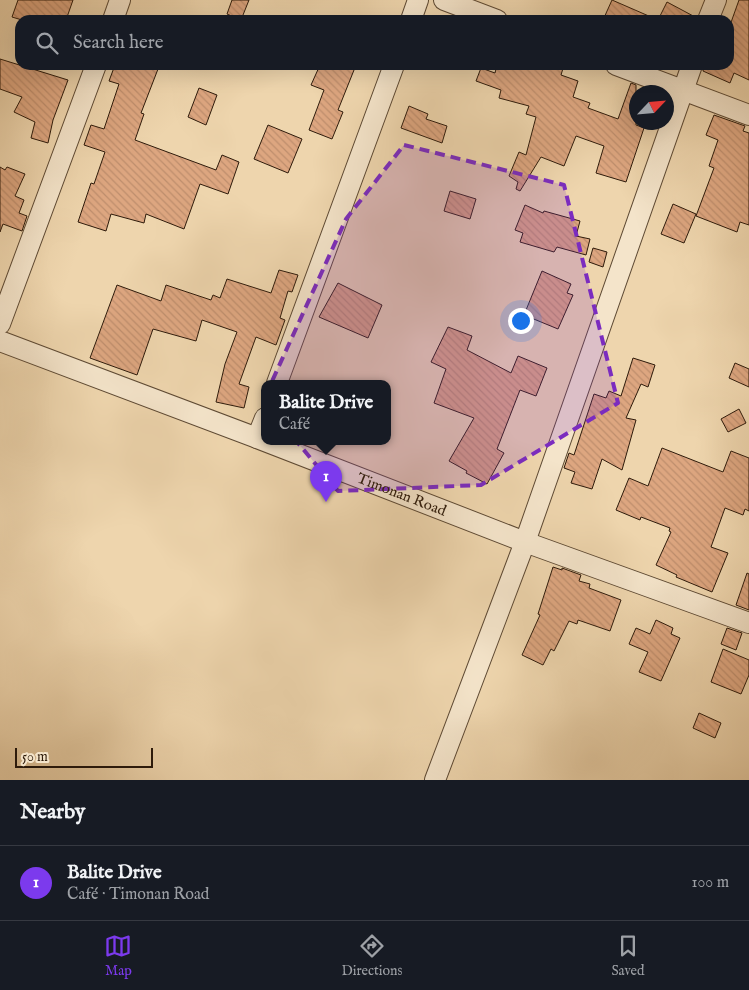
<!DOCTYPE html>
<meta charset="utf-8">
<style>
:root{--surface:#171b24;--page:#242831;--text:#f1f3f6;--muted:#9ea1a6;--line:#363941;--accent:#7c3aed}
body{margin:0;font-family:"IM FELL English",serif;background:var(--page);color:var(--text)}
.compass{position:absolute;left:629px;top:85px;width:45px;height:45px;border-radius:50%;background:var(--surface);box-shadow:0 5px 20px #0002;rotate:64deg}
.scale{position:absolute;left:15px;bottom:12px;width:138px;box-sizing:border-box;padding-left:5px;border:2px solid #2e1b0b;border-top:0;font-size:14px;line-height:18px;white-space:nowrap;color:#2e1b0b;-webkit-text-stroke:4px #f4e4ca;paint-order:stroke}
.you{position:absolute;left:520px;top:320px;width:18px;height:18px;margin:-12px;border:4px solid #fff;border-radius:50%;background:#1a73e8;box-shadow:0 0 0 8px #1a73e833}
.badge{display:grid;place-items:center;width:32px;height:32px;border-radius:50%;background:var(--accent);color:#fff;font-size:16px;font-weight:700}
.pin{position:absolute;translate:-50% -41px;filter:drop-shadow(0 1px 2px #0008)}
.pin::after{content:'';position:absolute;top:26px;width:18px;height:15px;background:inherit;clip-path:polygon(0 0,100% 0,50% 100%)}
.popup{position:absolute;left:261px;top:380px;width:130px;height:65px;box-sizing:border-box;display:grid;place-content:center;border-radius:10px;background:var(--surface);filter:drop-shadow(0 1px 4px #0005);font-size:16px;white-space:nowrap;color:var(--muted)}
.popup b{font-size:19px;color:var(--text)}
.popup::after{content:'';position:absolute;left:50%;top:100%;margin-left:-10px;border:10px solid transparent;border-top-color:var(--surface)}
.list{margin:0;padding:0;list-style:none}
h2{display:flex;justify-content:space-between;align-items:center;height:65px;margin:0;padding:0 20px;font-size:21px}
h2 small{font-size:16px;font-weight:400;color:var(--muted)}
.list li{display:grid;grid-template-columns:32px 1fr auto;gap:15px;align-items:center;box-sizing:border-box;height:75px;padding:0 20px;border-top:1px solid var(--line)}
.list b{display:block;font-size:19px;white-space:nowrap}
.list p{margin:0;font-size:16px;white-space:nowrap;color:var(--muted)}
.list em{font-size:16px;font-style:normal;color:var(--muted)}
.icon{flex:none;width:28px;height:28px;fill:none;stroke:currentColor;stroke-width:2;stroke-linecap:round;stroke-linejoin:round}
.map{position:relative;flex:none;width:749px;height:780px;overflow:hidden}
.search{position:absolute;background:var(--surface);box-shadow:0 5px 20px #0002;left:15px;right:15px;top:15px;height:55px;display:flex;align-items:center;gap:12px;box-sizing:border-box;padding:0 18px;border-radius:15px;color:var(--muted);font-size:19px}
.sheet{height:140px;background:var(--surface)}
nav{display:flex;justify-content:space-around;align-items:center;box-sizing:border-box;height:70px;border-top:1px solid var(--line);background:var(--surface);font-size:14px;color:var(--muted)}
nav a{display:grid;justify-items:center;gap:2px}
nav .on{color:var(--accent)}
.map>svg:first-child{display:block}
.building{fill:url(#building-back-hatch);stroke:#2e1b0b}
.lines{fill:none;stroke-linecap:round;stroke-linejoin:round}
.minor-casing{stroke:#5e4a34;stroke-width:22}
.minor{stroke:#f4e4ca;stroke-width:20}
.marked{fill:#7b2cbf;fill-opacity:0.2;stroke:#7b2cbf;stroke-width:4;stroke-dasharray:10 6;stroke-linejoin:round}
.labels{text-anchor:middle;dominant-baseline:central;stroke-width:4.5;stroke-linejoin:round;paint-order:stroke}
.street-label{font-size:15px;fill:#2e1b0b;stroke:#f4e4ca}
</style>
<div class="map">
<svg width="749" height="780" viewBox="0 0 749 780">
<defs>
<pattern id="building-back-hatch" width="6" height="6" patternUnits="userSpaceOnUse" patternTransform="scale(1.25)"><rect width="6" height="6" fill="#dda680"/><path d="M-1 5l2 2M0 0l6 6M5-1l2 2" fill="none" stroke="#be8e6d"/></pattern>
</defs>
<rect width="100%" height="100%" fill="#eed5ad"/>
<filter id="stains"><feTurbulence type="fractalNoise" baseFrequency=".004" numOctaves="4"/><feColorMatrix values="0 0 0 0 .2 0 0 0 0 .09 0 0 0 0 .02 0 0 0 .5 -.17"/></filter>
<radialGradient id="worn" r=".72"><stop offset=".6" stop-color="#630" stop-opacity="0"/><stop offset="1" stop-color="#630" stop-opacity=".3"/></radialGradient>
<g class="building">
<path d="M18 0H73L66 20H22L12 17Z"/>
<path d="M232 0H249L241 20 227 14Z"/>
<path d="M612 0 658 20 667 2 697 18 696 20H603Z"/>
<path d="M739 0H749V80L734 73 730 83 703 71 704 65H729V28Z"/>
<path d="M0 59 68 80 53 120 48 143 31 138 35 122 14 112 22 97 0 89Z"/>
<path d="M115 65H148L158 69 141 113 144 114 135 140 216 170 222 155 239 162 228 194 200 184 184 229 146 214 144 223 111 214 106 231 78 222 91 183 94 184 105 152 84 145 91 125 104 129 119 84 109 81Z"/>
<path d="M320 65H356L338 110 343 112 332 139 309 130 324 90 311 85Z"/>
<path d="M497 65H564L561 75 578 81 573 97 590 103 588 108 618 119 631 83 636 85V125L644 128 626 182 596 173 604 146 576 136 564 166 541 157 520 191 516 189 518 182 509 176 519 152 526 155 536 117 526 114 529 106 499 98 501 90 476 81 481 68 495 73Z"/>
<path d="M199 88 217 95 206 125 188 117Z"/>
<path d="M409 106 428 114 426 119 447 126 442 143 401 128Z"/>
<path d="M714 115 745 126 743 131 749 133V225L740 222 737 232 696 216 714 168 709 166 718 140 706 135Z"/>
<path d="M268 125 302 139 288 173 254 159Z"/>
<path d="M0 167 5 170 7 167 25 174 15 196 24 200 19 213 27 216 22 231 3 224 0 232Z"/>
<path d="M450 191 476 199 470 219 444 211Z"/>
<path d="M673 204 696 214 684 243 661 234Z"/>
<path d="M525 205 543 213 544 211 580 221 576 236 590 239 586 255 557 247 554 252 520 242 523 233 515 230Z"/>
<path d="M593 248 607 252 603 267 589 262Z"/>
<path d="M279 270 298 275 292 292 288 291 280 318 285 320 276 345 256 337 239 384 249 387 244 408 216 402 225 364 237 332 202 320 196 341 153 329 137 375 90 358 117 285 161 301 166 285 211 300 213 295 220 298 227 279 271 293Z"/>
<path d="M542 271 571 284 567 293 573 295 558 329 524 315Z"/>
<path d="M338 283 382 305 368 338 319 317Z"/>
<path d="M448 327 472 336 467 350 511 373 518 356 547 368 536 396 520 390 497 449 504 453 487 484 466 473 467 471 449 461 474 418 434 403 446 369 431 362Z"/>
<path d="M633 358 655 365 648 387 641 384 626 418 636 420 622 470 602 459 592 489 571 483 575 472 564 468 569 453 574 455 594 394 606 398 609 391 621 396Z"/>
<path d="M735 363 749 369V387L729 378Z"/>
<path d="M739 409 746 423 728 432 721 419Z"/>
<path d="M662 448 723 472 731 451 749 458V511L745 509 743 515 725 508 711 547 728 553 712 592 676 577 677 575 656 565 671 532 669 531 670 528 641 517 640 520 616 510 629 478 648 486Z"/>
<path d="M553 567 562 570V568L581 575 579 581 590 584 589 588 621 600 610 631 578 620 577 624 569 621 554 651 551 649 543 665 522 655 540 615 538 614Z"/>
<path d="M747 573 749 574V610L736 605Z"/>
<path d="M656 620 673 628 671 634 680 638 661 681 639 672 648 652 629 644 636 628 650 634Z"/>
<path d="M727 628 742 633 736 650 721 644Z"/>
<path d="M723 649 749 660V675L741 694 711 682Z"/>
<path d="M699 713 721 723 715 738 693 728Z"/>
</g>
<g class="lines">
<defs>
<g id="minor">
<path d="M444 0 497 20"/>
<path d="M113 20 120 0"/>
<path d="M411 20 418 0"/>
<path d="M708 20 716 0"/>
<path d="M616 65 749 115"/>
<path d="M0 324 96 65"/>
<path id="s1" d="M0 341 257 438 525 542 749 623"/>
<path d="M277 383 394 65"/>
<path d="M257 438 265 418"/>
<path d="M435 780 525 542 692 65"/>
</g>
</defs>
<use href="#minor" class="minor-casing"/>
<use href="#minor" class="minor"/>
</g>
<path class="marked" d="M404 145 564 185 618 403 481 485 338 491 263 401 346 219Z"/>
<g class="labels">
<g class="street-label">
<text stroke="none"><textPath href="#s1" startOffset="430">Timonan Road</textPath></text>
</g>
</g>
<rect width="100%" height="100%" filter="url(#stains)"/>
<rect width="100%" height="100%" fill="url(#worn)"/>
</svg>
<svg class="compass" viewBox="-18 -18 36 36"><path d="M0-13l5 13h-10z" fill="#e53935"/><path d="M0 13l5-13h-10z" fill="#9ea1a6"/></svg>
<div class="scale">50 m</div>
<div class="you"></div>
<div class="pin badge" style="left:326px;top:502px">1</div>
<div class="popup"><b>Balite Drive</b>Café</div>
<div class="search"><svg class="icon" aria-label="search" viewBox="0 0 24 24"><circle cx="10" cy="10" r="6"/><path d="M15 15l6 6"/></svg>Search here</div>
</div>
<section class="sheet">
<h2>Nearby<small></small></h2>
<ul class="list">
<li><span class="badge">1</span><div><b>Balite Drive</b><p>Café · Timonan Road</p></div><em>100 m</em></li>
</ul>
</section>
<nav>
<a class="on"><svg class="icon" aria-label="map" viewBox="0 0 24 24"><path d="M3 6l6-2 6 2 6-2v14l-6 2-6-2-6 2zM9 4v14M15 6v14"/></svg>Map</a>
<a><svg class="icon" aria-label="directions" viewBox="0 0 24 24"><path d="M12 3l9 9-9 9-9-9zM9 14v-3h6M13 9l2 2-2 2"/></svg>Directions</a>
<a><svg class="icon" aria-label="saved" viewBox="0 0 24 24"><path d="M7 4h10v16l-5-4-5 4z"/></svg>Saved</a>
</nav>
